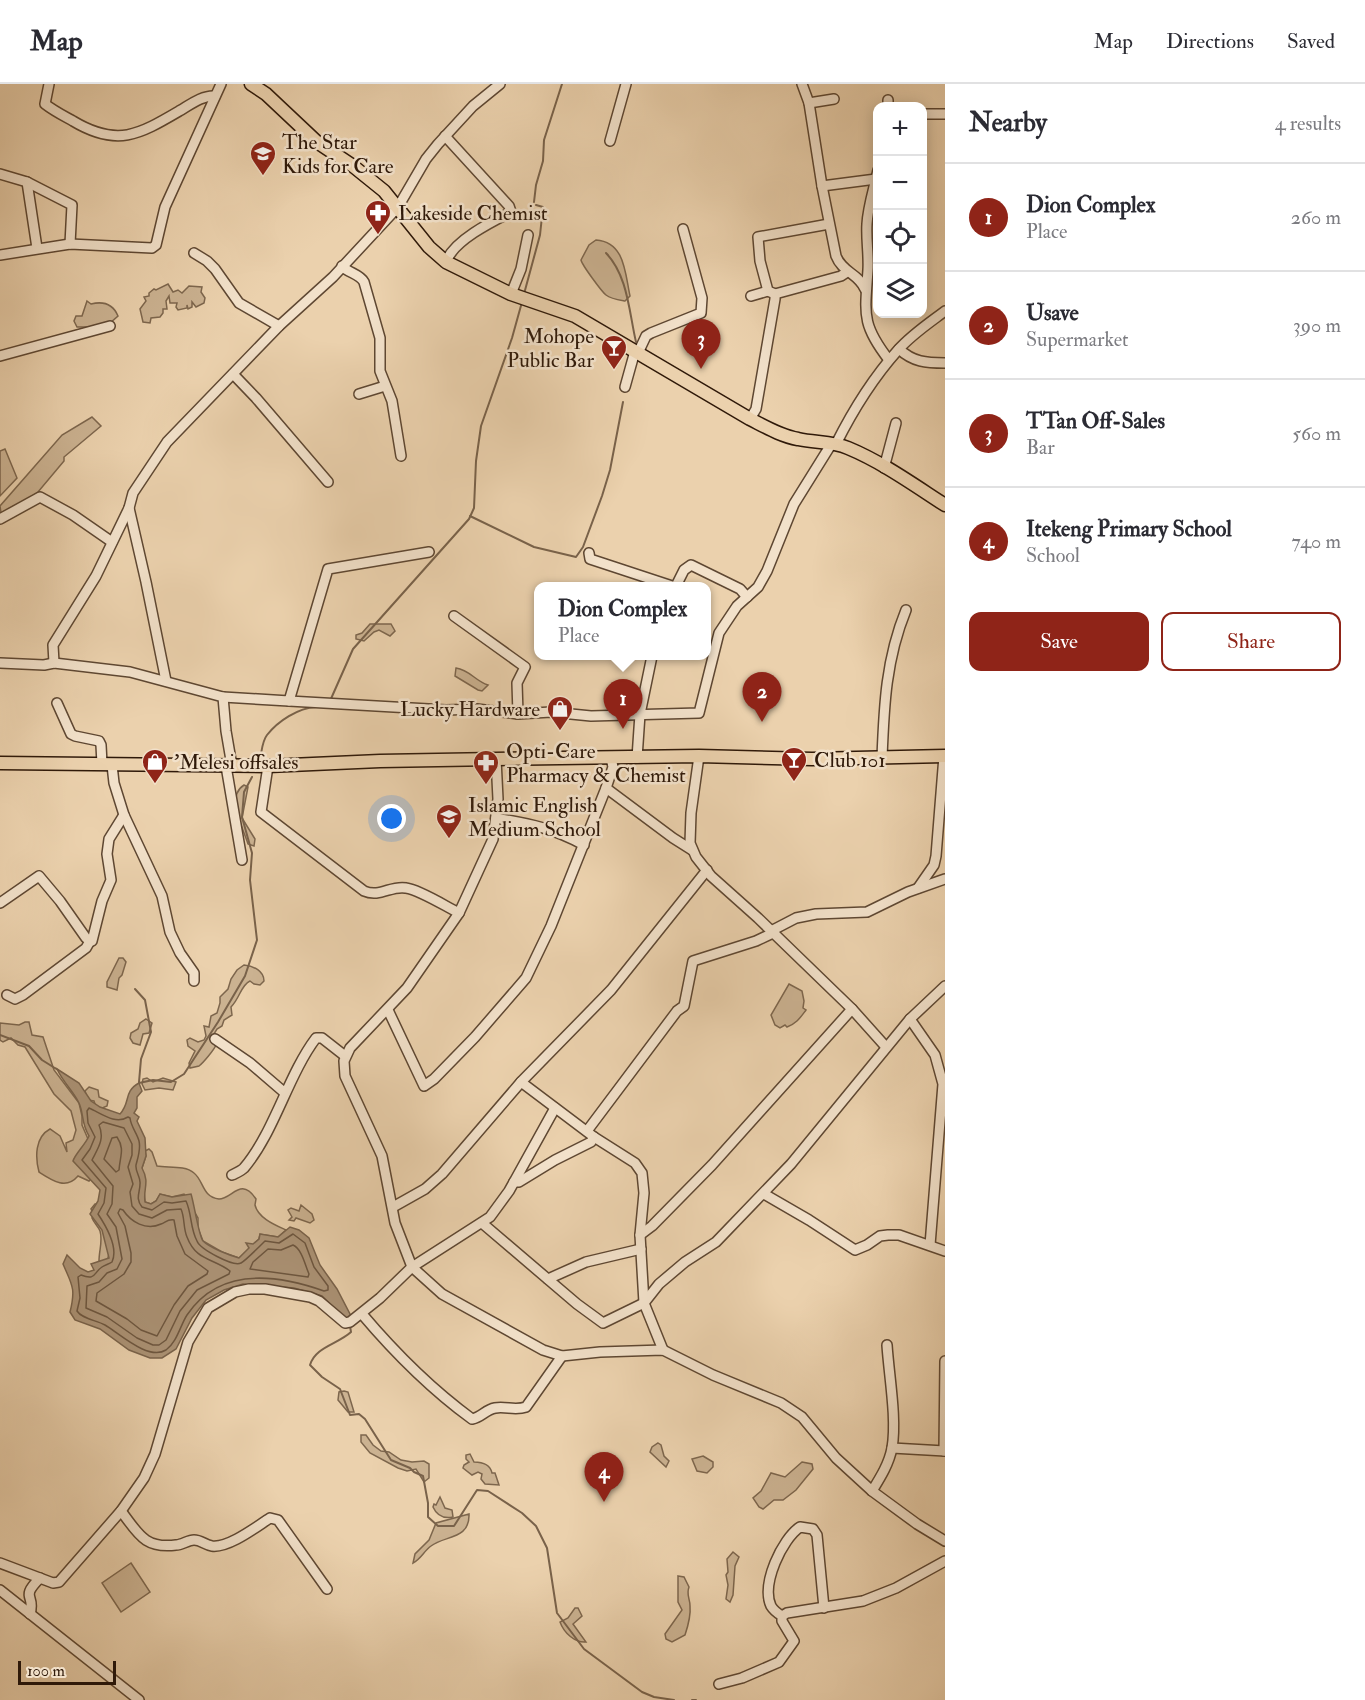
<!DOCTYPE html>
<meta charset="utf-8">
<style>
:root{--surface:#fff;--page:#f7f7f7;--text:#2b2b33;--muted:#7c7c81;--line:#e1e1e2;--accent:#8f2418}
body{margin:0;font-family:"IM FELL Double Pica",serif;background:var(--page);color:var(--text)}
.controls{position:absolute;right:18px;top:18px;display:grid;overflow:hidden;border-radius:12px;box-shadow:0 3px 15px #0003}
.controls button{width:54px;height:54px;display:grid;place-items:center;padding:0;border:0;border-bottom:2px solid var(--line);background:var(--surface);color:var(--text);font:30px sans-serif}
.scale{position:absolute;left:18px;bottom:15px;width:98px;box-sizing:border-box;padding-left:6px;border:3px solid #2f1909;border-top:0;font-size:16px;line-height:21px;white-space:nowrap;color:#2f1909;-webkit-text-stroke:4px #f2e1ca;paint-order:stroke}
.you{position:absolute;left:392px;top:735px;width:21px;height:21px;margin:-15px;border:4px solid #fff;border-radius:50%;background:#1a73e8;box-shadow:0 0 0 9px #1a73e833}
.badge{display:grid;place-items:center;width:39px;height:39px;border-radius:50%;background:var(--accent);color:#fff;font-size:20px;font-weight:700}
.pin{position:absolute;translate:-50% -50px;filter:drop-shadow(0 2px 3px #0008)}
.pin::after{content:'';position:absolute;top:32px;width:21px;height:18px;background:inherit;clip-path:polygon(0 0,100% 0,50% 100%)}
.popup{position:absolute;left:534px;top:498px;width:177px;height:78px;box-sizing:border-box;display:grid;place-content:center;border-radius:12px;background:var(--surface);filter:drop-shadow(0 2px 4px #0005);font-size:20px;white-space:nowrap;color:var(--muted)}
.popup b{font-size:22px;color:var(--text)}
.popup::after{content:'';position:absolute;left:50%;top:100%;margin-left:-12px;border:12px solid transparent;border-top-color:var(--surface)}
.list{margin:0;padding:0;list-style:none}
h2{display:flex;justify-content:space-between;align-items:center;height:78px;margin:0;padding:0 24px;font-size:26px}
h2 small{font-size:20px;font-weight:400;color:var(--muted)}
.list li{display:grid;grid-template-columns:39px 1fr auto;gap:18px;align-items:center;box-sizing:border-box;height:108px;padding:0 24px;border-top:2px solid var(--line)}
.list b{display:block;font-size:22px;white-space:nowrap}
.list p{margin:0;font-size:20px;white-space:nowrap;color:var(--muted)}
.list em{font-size:20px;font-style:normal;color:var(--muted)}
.actions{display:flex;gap:12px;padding:18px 24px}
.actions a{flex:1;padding:14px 0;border:2px solid var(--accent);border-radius:12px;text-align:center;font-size:21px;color:var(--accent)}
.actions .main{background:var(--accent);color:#fff}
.icon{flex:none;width:33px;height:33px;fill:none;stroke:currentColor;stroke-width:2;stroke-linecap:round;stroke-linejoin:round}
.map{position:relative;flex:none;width:945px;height:1616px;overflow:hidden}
header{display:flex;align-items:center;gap:36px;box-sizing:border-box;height:84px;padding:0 30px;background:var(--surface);border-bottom:2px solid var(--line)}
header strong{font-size:28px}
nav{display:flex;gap:33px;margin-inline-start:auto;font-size:21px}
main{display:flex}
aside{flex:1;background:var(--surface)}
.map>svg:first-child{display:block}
.green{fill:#cbb291;stroke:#7d664d;stroke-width:1.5}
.water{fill:#ab9275;stroke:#79624a;stroke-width:1.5}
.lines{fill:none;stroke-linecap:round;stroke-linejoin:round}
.shore{stroke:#6d563f;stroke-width:1.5}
.stream{stroke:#79624a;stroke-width:2}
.minor-casing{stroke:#5e4732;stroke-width:12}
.major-casing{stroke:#2f1909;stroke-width:15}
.minor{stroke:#f2e1ca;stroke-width:9}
.major{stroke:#ebd1ad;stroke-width:12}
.labels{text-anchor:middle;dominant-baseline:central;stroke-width:5;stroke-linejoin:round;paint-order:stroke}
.poi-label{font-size:21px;fill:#2f1909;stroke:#f2e1ca;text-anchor:start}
</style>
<header>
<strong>Map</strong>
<nav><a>Map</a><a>Directions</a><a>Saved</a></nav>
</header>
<main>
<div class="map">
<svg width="945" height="1616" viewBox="0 0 945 1616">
<rect width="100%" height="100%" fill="#ebd1ad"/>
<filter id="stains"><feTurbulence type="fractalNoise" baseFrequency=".00333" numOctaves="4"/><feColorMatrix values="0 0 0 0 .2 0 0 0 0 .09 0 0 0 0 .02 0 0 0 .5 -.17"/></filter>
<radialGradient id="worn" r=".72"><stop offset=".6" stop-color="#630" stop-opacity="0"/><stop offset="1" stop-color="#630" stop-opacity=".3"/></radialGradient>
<g class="green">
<path d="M596 156C625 158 625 189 630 212L625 217C619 216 611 215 606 211 602 208 582 181 581 176L589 161Z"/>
<path d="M168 200 173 208 178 206 182 209 189 202 202 203 201 208 205 214 204 219 196 223 192 218V223L188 225 187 221V224L178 226 176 223 177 219H170L169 212 166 217 167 225H163V229L160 233 151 234 150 239 143 238 140 225 146 217 144 213 149 212V209L154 205 156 206Z"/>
<path d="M87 217 91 220C103 217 113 220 118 232L110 239 89 243H77L74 237 76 232H82Z"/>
<path d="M92 333 101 342 64 373V377L38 408 26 417 1 429 0 422 62 351Z"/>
<path d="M5 365 17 394 0 412V367Z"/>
<path d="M370 540H391L395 547 390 552 379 546 374 548 364 557 356 555V551L362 549Z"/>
<path d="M456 584C470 586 475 597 488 601L482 607 478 606 455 592Z"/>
<path d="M244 701 248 703 242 734 255 755 254 762 248 760C243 743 225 713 244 701Z"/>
<path d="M119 874H123L126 878 122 891 119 894 117 906 107 903V898Z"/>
<path d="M244 881C254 882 264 887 264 897L260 901 254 900 250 897C241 901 240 914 231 923L232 931 224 936 222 942 217 945 212 953 216 961C214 966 203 979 199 982L190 984 189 979 195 967 188 962 187 956 190 954 198 958 204 956 206 952 204 942 209 943 211 932 217 929 220 919V913L228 905 231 895 237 886Z"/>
<path d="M789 900 802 907 804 917 803 924 806 926C800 934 797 939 787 943L785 941 780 944 775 941 771 931Z"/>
<path d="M146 935 152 939 149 949 143 950 140 961 133 959 130 954 131 949 138 945 140 939Z"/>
<path d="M25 938H29L32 951 43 953 54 986 79 1019 82 1032V1041L88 1055 93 1093 89 1097 78 1092C66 1106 53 1097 39 1088 35 1073 35 1053 50 1045L60 1052 67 1068 66 1059 73 1056 76 1046 71 1027 54 1010 25 963 18 961 11 954 3 958 0 956V939L19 941Z"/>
<path d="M147 994 153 998 163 994 176 998 173 1006 159 1004 145 1006 142 1000 143 995Z"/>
<path d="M89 1003 98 1006 99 1013 108 1017 107 1022 100 1025 96 1023 94 1017 88 1016 85 1007Z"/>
<path d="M149 1065 152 1068 157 1082C168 1084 185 1081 194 1089 204 1097 202 1113 219 1115 232 1115 241 1092 256 1115L255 1121C258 1134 275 1141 286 1146L278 1153 260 1150 259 1155 239 1174 222 1168 203 1157 198 1144V1134L184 1110 172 1113 160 1110 156 1117 151 1120 145 1118 142 1084 146 1072 145 1067Z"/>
<path d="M95 1120H99L110 1166 107 1178 103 1179 99 1177C99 1166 103 1157 100 1147 98 1142 94 1139 92 1134L93 1130 91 1125Z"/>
<path d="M301 1121 312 1130 314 1136 310 1139 296 1134 294 1137 289 1136 292 1133 288 1126 291 1124 299 1127Z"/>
<path d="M344 1307 348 1308 354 1328H348L338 1316 339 1308Z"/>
<path d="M361 1351H366L373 1361 381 1367 389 1368 401 1376 412 1378 424 1377 429 1380V1394L424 1398 416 1385 407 1387 398 1384 370 1369 361 1358Z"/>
<path d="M658 1359 661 1361 664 1372 669 1377 666 1383 650 1368 652 1363Z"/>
<path d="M470 1370 474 1378C482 1378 490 1380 492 1389H495L499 1401 485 1400 481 1395 482 1390 478 1388 472 1391 463 1384 464 1381 469 1378 466 1375V1371Z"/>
<path d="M703 1372 713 1378V1383L707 1389 697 1387 692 1375Z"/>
<path d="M802 1378 812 1380 813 1385 796 1406 783 1416H774L763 1425 759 1423 753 1414 761 1407 771 1389 785 1393Z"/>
<path d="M440 1413 445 1424 452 1426 453 1433C443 1435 437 1432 433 1423L434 1420 436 1421Z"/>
<path d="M469 1430C470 1456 445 1451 431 1462 424 1467 421 1475 413 1479L415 1470 429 1456 436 1439Z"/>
<path d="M733 1468 739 1473 735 1482 733 1511 730 1518 726 1515 728 1501 726 1491 728 1488 727 1475Z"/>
<path d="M131 1479 150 1508 121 1528 102 1499Z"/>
<path d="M678 1492 684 1493 689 1503C686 1511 690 1514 690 1522 691 1532 688 1542 685 1551L672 1558 666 1555 665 1550 682 1526 678 1518Z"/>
<path d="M575 1524H578L582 1532 573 1540 586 1558C575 1559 564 1549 560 1538L568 1534Z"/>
</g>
<path class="water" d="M57 985 79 999 91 1017 100 1023 120 1030C131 1018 123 1008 139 999L142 1007 137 1013V1024L134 1029 139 1033 137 1037 145 1054 146 1072 142 1084C150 1099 143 1104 145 1118L151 1120 156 1117 160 1110 172 1113 191 1110C194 1119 199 1153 203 1157 210 1164 229 1171 239 1174L249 1164 246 1159 253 1160 259 1155 260 1150 278 1153 290 1143 299 1146 309 1154 320 1181 337 1205 351 1232 345 1235 322 1212 294 1204 243 1200 224 1206 206 1216 192 1234 176 1265 162 1274H150L129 1266 100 1245 75 1236 70 1228C76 1204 72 1201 63 1180L67 1171 80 1184 88 1188 94 1186 91 1180 109 1174 102 1146 90 1130 98 1117 100 1106 73 1077C75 1070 85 1061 89 1052 81 1039 84 1030 79 1019 73 1007 63 998 57 985Z"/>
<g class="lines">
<g class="shore">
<path d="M89 1024C101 1029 115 1041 128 1033L130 1034C131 1043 137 1049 139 1057 141 1065 138 1073 136 1081 135 1088 141 1093 140 1100 140 1109 135 1114 142 1123L152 1126 164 1118 172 1119 186 1117C192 1130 190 1144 197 1157 200 1165 233 1183 241 1179 245 1177 261 1161 265 1157L279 1159 293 1150 305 1159 314 1183 328 1202V1206L324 1207C276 1190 219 1183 187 1231 180 1242 177 1258 166 1266 148 1277 119 1249 105 1241 96 1236 82 1235 77 1227L80 1214 78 1193 81 1191C96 1197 93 1189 102 1183 105 1181 109 1180 112 1178 119 1163 106 1142 98 1130L104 1119 106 1104 82 1076 90 1065 95 1053 88 1039 87 1027Z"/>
<path d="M103 1038 124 1044 132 1060V1071L128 1083 133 1100 130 1108 132 1122 139 1130 152 1134 167 1126 181 1125C185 1134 183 1144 187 1153 196 1177 213 1174 230 1187L229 1190 197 1206 180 1227 166 1256 159 1261H153L137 1254 107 1233 86 1224 87 1202 99 1198 107 1189 117 1185 122 1175 116 1143 107 1130 112 1120 113 1102 92 1076C98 1064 105 1055 99 1041Z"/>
<path d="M117 1053C125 1065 120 1072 119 1086L116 1088 104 1075 112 1054Z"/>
<path d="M120 1125 123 1126C131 1138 146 1147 161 1140 166 1138 168 1135 174 1136L177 1152 185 1170 208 1187 207 1190 188 1202 174 1221 157 1252 141 1246 127 1235 96 1217 97 1209 124 1190 131 1178V1169L125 1142 118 1129Z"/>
<path d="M293 1161C302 1165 305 1181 309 1190L308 1193 250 1185 253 1178 268 1165 281 1166Z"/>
</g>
<g class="stream">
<path d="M534 118 536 101 543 77 544 56 562 0"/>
<path d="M606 169C628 192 629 228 636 258"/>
<path d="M524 210 540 151 543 123 536 121"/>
<path d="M470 432 534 463 576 473 583 463 602 412 610 386 623 318"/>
<path d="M330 617 353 565 469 435 474 424 476 377 481 342 512 254 522 218"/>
<path d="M261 670C262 664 263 656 267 651 278 637 298 624 316 623"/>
<path d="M135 905 145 916 151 948 141 975 139 998"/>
<path d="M0 951 29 962 42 976 58 986"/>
<path d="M139 999 153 996 171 998 184 990 218 938 245 892 257 856 250 796 252 769 242 733 244 708 252 693"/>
<path d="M350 1242 351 1248C338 1260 315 1263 310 1281L322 1293 340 1305 350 1331 359 1330 365 1335 391 1376 410 1384 414 1388 423 1392 428 1419V1433L438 1442H454L477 1406 488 1407 522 1429 536 1442 547 1464 557 1529 584 1565 642 1608 654 1613 674 1616"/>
<path d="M692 1616H696"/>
</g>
<defs>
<g id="minor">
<path d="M49 0 45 20C54 27 64 32 73 37 118 64 140 50 181 26 191 20 203 11 215 12"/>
<path d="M802 0 809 19 822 102 836 172C842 188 859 190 865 205"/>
<path d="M809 19 834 15"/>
<path d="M888 22V16"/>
<path d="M922 30H945"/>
<path d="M445 52 509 122 511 128C491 138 453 157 446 178"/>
<path d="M610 57 626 0"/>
<path d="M878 86C874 105 868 122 867 140 866 156 869 171 868 186 865 230 861 240 889 276"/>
<path d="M0 90 27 98 37 164"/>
<path d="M27 98 72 121 70 160"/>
<path d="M822 102 876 95"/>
<path d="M194 169 207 177 215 185 239 219 279 242"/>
<path d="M0 171 70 160 152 164 156 161 165 123 221 0"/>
<path d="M342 182C348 189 360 190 364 198L380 254V287L392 317 401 372"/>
<path d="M511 210 521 185 528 151"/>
<path d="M775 210 841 192 847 188"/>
<path d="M751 212 768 207"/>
<path d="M899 265C913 278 926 279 945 279"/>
<path d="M638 269 646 252 651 249 701 229 702 214 683 145"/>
<path d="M0 272 110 242"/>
<path d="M233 290 256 314 328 398"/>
<path d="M625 303 635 267"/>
<path d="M359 310 385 302"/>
<path d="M750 335 756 325 775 215V210L768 207 760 177 758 153 829 140"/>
<path d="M836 360C852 328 873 294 898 266 911 251 929 239 945 227"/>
<path d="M884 384 896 339"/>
<path d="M129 424 146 498 166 597"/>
<path d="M0 435 40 413 73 431 112 458"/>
<path d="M589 469 590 475 672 502"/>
<path d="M676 502 684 486 691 481 740 505 747 513"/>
<path d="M454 532 525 583 517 599 518 630"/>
<path d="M0 579 44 581 54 579 130 588 223 613 226 647 232 682"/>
<path d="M54 579 53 561 96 492 129 424 133 409 167 358 279 242 333 193 398 123 426 75 438 60 473 22 500 0"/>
<path d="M223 613 289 617 328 485 429 468"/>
<path d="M289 617 446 626 477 625 518 630 551 628 591 632 699 629 719 549 737 522 758 503 767 487 794 420 832 359"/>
<path d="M57 619 71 650 75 652 99 657 101 661 102 680"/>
<path d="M699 672 691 729 690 759 696 773 711 792 758 834 852 925 886 963"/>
<path d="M637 674 640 630 652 572"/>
<path d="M882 674C884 621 886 575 906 526"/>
<path d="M496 675 498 715 493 755 459 829 407 904 350 964 344 977 345 992 382 1072 395 1139 412 1183 442 1210 543 1266 562 1272 600 1268 663 1266 713 1291 781 1319 802 1333 836 1374 872 1407 917 1440 945 1457"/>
<path d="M112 681 114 699 124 731 162 812 170 848 180 869 194 889V897"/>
<path d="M226 682 242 776"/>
<path d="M268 682 261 728 364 807C380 814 391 801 406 804 420 806 445 822 459 829"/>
<path d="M606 704 673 754 692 766"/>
<path d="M496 734C530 740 553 744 584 761"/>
<path d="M918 804 934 781 936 772 944 672"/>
<path d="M0 819 39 792 60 817 86 854 92 857 102 817 111 796 107 770 109 755 124 731"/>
<path d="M771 847 796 834 816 830 867 828 908 808 945 795"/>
<path d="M7 911 15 915 23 911 86 864 90 857"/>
<path d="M388 926 424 1002 434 995 475 953 526 894 551 842 606 704 613 683 611 674"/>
<path d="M910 935 935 971 943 1000 930 1161"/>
<path d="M215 955 250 979 285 1009"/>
<path d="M521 998 594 1053 635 1079 642 1089 644 1109 640 1151 644 1219 663 1266"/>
<path d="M587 1047 677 927 684 922 693 877 756 857 773 849"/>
<path d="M232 1091C236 1089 241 1087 244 1084 274 1049 288 991 316 954H322L345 972"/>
<path d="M514 1098H519L555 1076 591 1058 594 1053"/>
<path d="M764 1110 809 1136 855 1166 867 1161 880 1152 888 1151H899L945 1167"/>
<path d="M393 1123 425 1105 442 1090 521 998 611 906 707 786"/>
<path d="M482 1139 577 1220 603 1239 644 1219 659 1200 685 1178 716 1158 791 1080 910 935 945 902"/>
<path d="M640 1151 652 1142 712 1081 852 925"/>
<path d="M548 1195 586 1178 641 1165"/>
<path d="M362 1230C395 1269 431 1305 472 1335 482 1333 485 1326 495 1324 506 1322 515 1327 526 1323L562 1272"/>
<path d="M892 1364 945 1367"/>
<path d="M944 1367 945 1277"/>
<path d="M872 1407C880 1394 889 1380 892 1364 897 1335 889 1292 887 1261"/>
<path d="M121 1427C138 1449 144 1465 176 1461 182 1461 188 1456 194 1456 201 1456 205 1461 212 1462 229 1464 256 1443 270 1434L278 1436 327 1505"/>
<path d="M0 1479 53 1499 59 1498 121 1427 144 1394 155 1370 188 1258 208 1224 235 1208 249 1205H265L310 1213 319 1217 345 1239 350 1238 380 1214 412 1183 490 1133 509 1107 555 1024"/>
<path d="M0 1506 139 1616"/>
<path d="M30 1530C36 1510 19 1515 40 1494"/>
<path d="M782 1532 787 1529 863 1517 896 1504 945 1477"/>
<path d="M719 1600 742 1594 779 1578 794 1557 782 1537V1532C777 1529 774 1527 771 1522 761 1500 782 1455 800 1443L813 1445 817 1451 824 1524"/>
</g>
<g id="major">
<path d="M251 0 266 10 317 58 353 82 384 107 429 163 446 178 511 210 575 232 750 335C766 343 781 352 798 355 815 359 832 357 848 364 882 378 914 401 945 421"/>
<path d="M0 679 268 682 380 677 496 675 699 672 812 675 945 672"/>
</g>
</defs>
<use href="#minor" class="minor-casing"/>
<use href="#major" class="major-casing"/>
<use href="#minor" class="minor"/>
<use href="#major" class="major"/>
</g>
<defs>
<symbol id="school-pin" viewBox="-11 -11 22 30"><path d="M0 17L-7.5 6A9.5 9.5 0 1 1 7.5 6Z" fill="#8f2418" stroke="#f2e1ca"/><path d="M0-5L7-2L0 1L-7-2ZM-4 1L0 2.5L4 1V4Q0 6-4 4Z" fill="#fff"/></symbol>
<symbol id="pharmacy-pin" viewBox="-11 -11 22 30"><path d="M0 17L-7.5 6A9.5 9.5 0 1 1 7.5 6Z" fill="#8f2418" stroke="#f2e1ca"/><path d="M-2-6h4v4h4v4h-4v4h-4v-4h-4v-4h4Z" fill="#fff"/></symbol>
<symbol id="bar-pin" viewBox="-11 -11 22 30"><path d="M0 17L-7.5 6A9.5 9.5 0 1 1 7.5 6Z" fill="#8f2418" stroke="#f2e1ca"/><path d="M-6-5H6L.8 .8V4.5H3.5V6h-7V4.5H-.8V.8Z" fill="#fff"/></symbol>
<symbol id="shop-pin" viewBox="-11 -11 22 30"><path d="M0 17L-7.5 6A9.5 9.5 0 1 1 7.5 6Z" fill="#8f2418" stroke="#f2e1ca"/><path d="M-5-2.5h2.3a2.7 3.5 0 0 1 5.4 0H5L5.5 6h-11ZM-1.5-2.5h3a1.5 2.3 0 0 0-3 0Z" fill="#fff"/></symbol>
</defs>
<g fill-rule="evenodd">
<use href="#school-pin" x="248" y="55" width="30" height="40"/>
<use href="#pharmacy-pin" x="363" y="114" width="30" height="40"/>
<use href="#bar-pin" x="599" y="249" width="30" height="40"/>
<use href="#shop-pin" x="545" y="610" width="30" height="40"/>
<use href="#bar-pin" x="779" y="661" width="30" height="40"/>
<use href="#shop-pin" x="140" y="663" width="30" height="40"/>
<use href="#pharmacy-pin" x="471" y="664" width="30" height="40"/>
<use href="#school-pin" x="434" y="718" width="30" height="40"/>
</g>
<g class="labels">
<g class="poi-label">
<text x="282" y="58">The Star<tspan x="282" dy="24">Kids for Care</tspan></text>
<text x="398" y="129">Lakeside Chemist</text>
<text x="594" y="252" text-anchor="end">Mohope<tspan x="594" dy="24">Public Bar</tspan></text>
<text x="540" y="625" text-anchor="end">Lucky Hardware</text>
<text x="506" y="667">Opti-Care<tspan x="506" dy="24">Pharmacy &amp; Chemist</tspan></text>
<text x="814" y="676">Club 101</text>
<text x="174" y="678">'Melesi offsales</text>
<text x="468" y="721">Islamic English<tspan x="468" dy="24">Medium School</tspan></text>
</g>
</g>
<rect width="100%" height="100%" filter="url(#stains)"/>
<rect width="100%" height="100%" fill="url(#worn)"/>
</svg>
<div class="controls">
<button>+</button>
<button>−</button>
<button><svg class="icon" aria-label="locate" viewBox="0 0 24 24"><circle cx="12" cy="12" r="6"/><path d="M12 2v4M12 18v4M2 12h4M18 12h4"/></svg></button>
<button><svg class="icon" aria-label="layers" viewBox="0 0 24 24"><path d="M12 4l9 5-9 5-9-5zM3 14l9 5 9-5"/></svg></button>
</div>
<div class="scale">100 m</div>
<div class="you"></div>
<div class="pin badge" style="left:623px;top:645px">1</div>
<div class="popup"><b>Dion Complex</b>Place</div>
<div class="pin badge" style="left:762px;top:638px">2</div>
<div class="pin badge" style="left:701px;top:285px">3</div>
<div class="pin badge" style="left:604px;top:1418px">4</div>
</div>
<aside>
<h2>Nearby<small>4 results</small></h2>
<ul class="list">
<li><span class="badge">1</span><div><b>Dion Complex</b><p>Place</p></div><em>260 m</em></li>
<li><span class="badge">2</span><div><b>Usave</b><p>Supermarket</p></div><em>390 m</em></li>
<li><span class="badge">3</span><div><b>TTan Off-Sales</b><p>Bar</p></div><em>560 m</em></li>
<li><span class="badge">4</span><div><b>Itekeng Primary School</b><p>School</p></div><em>740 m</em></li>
</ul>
<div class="actions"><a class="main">Save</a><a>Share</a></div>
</aside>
</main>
